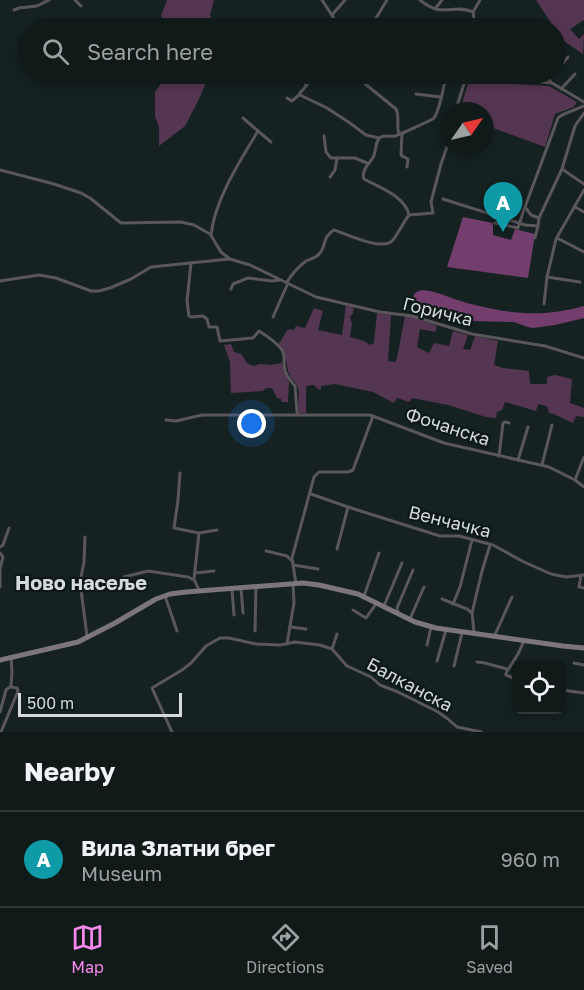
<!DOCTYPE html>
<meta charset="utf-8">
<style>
:root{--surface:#101a19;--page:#192322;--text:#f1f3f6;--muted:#9ca1a2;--line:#303838;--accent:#f788ec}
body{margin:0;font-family:"Golos Text",sans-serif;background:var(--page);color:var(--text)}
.controls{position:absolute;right:18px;bottom:18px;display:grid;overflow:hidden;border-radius:9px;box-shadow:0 3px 9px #0003}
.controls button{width:54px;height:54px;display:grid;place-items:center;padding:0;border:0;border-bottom:2px solid var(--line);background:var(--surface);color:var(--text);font:30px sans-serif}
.compass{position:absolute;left:440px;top:102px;width:54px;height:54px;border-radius:50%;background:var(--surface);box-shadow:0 3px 9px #0003;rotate:56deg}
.scale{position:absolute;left:18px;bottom:15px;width:164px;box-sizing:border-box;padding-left:6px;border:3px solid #d3dbdb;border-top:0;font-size:16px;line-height:21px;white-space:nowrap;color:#d3dbdb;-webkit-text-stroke:4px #0c1918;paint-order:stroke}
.you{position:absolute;left:252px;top:424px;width:21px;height:21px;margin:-15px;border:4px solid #fff;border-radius:50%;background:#1a73e8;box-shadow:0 0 0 9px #1a73e833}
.badge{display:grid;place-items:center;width:39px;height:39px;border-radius:50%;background:var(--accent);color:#fff;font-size:20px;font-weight:700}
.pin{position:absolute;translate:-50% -50px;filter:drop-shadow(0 2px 3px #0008)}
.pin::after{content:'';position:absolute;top:32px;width:21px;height:18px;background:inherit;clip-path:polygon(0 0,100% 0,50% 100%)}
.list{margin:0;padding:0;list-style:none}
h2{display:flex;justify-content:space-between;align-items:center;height:78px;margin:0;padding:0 24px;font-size:26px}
h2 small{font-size:20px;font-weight:400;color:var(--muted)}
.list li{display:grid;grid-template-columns:39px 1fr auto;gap:18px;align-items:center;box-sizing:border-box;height:96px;padding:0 24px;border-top:2px solid var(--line)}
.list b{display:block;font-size:22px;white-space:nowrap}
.list p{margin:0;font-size:20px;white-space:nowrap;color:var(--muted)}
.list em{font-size:20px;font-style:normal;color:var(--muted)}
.icon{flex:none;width:33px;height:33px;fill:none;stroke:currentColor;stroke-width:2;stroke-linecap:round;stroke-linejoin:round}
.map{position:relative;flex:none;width:584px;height:732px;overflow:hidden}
.search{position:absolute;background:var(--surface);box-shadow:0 3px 9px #0003;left:18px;right:18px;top:18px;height:66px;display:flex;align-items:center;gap:15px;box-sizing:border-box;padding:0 21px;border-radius:33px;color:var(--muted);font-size:22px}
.sheet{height:174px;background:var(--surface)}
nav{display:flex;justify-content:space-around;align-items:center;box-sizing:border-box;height:84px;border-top:2px solid var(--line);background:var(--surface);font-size:16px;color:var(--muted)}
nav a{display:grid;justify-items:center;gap:3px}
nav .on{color:var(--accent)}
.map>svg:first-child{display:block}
.green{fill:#553652}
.forest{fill:#733e6d}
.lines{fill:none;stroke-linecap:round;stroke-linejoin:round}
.minor{stroke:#5a565a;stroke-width:3}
.secondary{stroke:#7c757b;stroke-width:5}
.labels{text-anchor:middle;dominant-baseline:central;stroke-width:4.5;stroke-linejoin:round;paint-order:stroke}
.street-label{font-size:18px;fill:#d3dbdb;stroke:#0c1918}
.neighbourhood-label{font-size:20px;font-weight:bold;fill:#d3dbdb;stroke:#0c1918}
</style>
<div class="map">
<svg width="584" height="732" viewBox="0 0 584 732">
<rect width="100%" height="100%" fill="#152221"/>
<g class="green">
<path d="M167 0H214L210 15 213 21 225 28H167V25L161 16Z"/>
<path d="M536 0H584V20L570 29 579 39 584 34 583 54 558 37 559 35Z"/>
<path d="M163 74H210L199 99 185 126 159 146V127L155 116V92L165 78 161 77Z"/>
<path d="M469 81 549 86 577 102 574 107 555 114 545 147 485 125V111H462L463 100Z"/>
<path d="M346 305 354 308 353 313 350 317 352 324 350 337 364 341 370 345 374 343 377 313 391 315 388 361 395 362 397 358 405 316 416 318 437 326 435 332 420 329 417 347 429 353 434 343 449 346 453 331 468 335 463 349 470 350 475 336 498 341 494 365 503 368 529 371 530 384H547V377L555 375 572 379 570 403 584 408V417L576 416 573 423 554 414 549 413 547 406 538 404 536 411 505 402 502 410 497 412 496 418 486 417 448 405 412 398 409 402 397 398 394 403 373 392 335 384 321 386V390L318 389 314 385 306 386V413H299C297 405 300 396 298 388 297 384 292 380 290 376 285 365 288 354 278 345L288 329 294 330 296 326 305 328 314 308 323 311 318 330 342 335Z"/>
<path d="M231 344 234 352 241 354 247 363 253 366 260 364 271 365 282 363 283 369 289 382 288 402H282L281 399 277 398 272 388H267L262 391 231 393 230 362 224 345Z"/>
</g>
<g class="forest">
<path d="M463 217 493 223V235L511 240 515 229 535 234 528 278 447 267Z"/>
<path d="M422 290C438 291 452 299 467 303 510 314 541 318 584 306V318L555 325 533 328 528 327 514 322 473 321 422 308 417 304 413 296 416 292Z"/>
</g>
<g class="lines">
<g class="minor">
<path d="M75 0 81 6"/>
<path d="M322 0 337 23 344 28"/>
<path d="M420 0C443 19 452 3 473 12"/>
<path d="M435 9 442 0"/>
<path d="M14 10 19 8 37 6 49 0"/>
<path d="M473 12 474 19 484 28"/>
<path d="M473 12 480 0"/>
<path d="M332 15 345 0"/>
<path d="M370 28 387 0"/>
<path d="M556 67 563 63 568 57"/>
<path d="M292 74 307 85 300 93V95L327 108 350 123 366 135 379 138"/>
<path d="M353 74 396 109C400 117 396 126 399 134"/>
<path d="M451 74 466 77H493L552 83 584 102"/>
<path d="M547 74 551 83"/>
<path d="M561 89 575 74"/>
<path d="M416 94 441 97"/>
<path d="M287 98 292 101 299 95"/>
<path d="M457 111 458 103 466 77"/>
<path d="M584 113 575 126 562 169 584 184"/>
<path d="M258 131 271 142"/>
<path d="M402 133 401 154 402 156 408 159 407 167"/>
<path d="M324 136 326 152 331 158H355L367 163"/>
<path d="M562 169 539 218 531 215 525 207 558 118 562 115 584 106"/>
<path d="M0 170 54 184 81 193 90 198 121 223 181 222 194 225 210 234 221 252 230 259 250 265 316 297 380 312 412 316 472 334 545 346 584 358"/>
<path d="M330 177 335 170 337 158"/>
<path d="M443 199 525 225 538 226 539 218"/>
<path d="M575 207 584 212"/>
<path d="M409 215C405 196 380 188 364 179 361 171 368 165 372 159 377 153 374 141 381 137 385 135 391 137 395 136 399 135 432 120 434 118 440 110 443 88 446 77L451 74"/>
<path d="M495 223 518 228 524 209"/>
<path d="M211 235C215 199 240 161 258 131L243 118"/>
<path d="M535 238 538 226"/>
<path d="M557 238 584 252"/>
<path d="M191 263 187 301 189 316 191 317 203 316 207 319 209 327H217L220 341 253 338 259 331C267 336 277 343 282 350 285 355 284 359 284 364 284 373 290 380 295 386L297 412 298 415"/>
<path d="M0 281 39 275 56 278 91 291H99L110 288 131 279 151 267 229 259"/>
<path d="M287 282C292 274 298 267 306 261 310 259 316 258 319 254 327 246 321 238 334 230 347 234 383 252 393 240 399 232 403 223 409 215L433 213 431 202 441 164 449 141"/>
<path d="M580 282 547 277 556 239 584 190"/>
<path d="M231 289 233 284 248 278 272 281 280 280"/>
<path d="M544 304 547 277"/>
<path d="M273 317 288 283"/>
<path d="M166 420 176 421 202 415H370L444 443 549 467 575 480 584 487"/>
<path d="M499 456 503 423 505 422 509 423"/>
<path d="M518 460 528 427"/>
<path d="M542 465 552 425"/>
<path d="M180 473 178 500 174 528 199 533 217 530"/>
<path d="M575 480 584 457"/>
<path d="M311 494 348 507 440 536H459L493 545 524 562 551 574 566 577 584 575"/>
<path d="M199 533 194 579 199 590"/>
<path d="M85 537 84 562 80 582 87 636"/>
<path d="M0 547 3 545 9 528"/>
<path d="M337 549 348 507"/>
<path d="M266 551 287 556 291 560"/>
<path d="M0 553 3 557 0 569V587"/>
<path d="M293 565 318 569"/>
<path d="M195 573 214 571"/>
<path d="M581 575 579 587 584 588"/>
<path d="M124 577 148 571 188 577 194 580"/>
<path d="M296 584 292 558 314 477 319 472H348L353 470 373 416"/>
<path d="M241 588 243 613"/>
<path d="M232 590 234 615"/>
<path d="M165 596 177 631"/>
<path d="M364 596 379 553"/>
<path d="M442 599 467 609 472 613"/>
<path d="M453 604 460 587 472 540"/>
<path d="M384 606 402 563"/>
<path d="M353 610 366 618 376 604"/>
<path d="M398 612 397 608 413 570"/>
<path d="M410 619 424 587"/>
<path d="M290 627 306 629"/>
<path d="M255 631 256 587"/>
<path d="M474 632 472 613 482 571 490 545"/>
<path d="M494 637 512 597"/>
<path d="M287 644 294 603 293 584"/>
<path d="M427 645 431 627"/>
<path d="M332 649 337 634"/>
<path d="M437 661 446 630"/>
<path d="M477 662 485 663 507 669"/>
<path d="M574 663 584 665"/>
<path d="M454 666 462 633"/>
<path d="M516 679 506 675V673L518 654 524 641"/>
<path d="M562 690 584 693"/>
<path d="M562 696 563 690"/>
<path d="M0 712 6 690 11 686 12 672 11 657"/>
<path d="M1 732 18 691 17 688 11 687"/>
<path d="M172 732 152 688 182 670 191 663 206 646 220 638H229L256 644 280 645 295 642 303 643 320 645 332 649 347 666 371 677 380 685 398 692 438 712 448 719 457 727 481 732"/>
</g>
<path class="secondary" d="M0 660 78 642 115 623 156 599 170 594 186 592 303 583 319 585 358 594 415 622 436 628 563 646 584 648"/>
</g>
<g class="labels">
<g class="street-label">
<text transform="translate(438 311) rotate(14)">Горичка</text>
<text transform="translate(448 426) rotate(18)">Фочанска</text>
<text transform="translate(450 521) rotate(14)">Венчачка</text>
<text transform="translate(410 684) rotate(28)">Балканска</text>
</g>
<g class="neighbourhood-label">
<text x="81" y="582">Ново насеље</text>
</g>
</g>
</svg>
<div class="controls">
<button><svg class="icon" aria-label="locate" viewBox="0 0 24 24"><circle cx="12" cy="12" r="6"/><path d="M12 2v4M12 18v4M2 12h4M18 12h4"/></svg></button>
</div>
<svg class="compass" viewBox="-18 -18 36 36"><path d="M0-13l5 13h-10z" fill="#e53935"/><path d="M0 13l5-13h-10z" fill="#9ca1a2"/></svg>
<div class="scale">500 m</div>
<div class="you"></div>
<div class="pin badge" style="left:503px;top:232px;background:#0f9aa8">A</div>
<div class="search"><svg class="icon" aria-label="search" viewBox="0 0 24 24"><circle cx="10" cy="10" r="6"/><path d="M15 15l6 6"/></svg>Search here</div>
</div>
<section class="sheet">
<h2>Nearby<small></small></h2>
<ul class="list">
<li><span class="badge" style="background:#0f9aa8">A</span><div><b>Вила Златни брег</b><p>Museum</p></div><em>960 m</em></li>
</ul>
</section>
<nav>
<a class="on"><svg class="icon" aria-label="map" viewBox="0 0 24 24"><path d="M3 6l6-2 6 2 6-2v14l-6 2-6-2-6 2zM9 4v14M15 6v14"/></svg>Map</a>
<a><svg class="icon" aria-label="directions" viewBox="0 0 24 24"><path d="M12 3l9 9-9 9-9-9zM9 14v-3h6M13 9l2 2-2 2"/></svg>Directions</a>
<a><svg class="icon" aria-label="saved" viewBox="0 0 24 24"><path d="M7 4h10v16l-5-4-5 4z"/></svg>Saved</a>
</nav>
